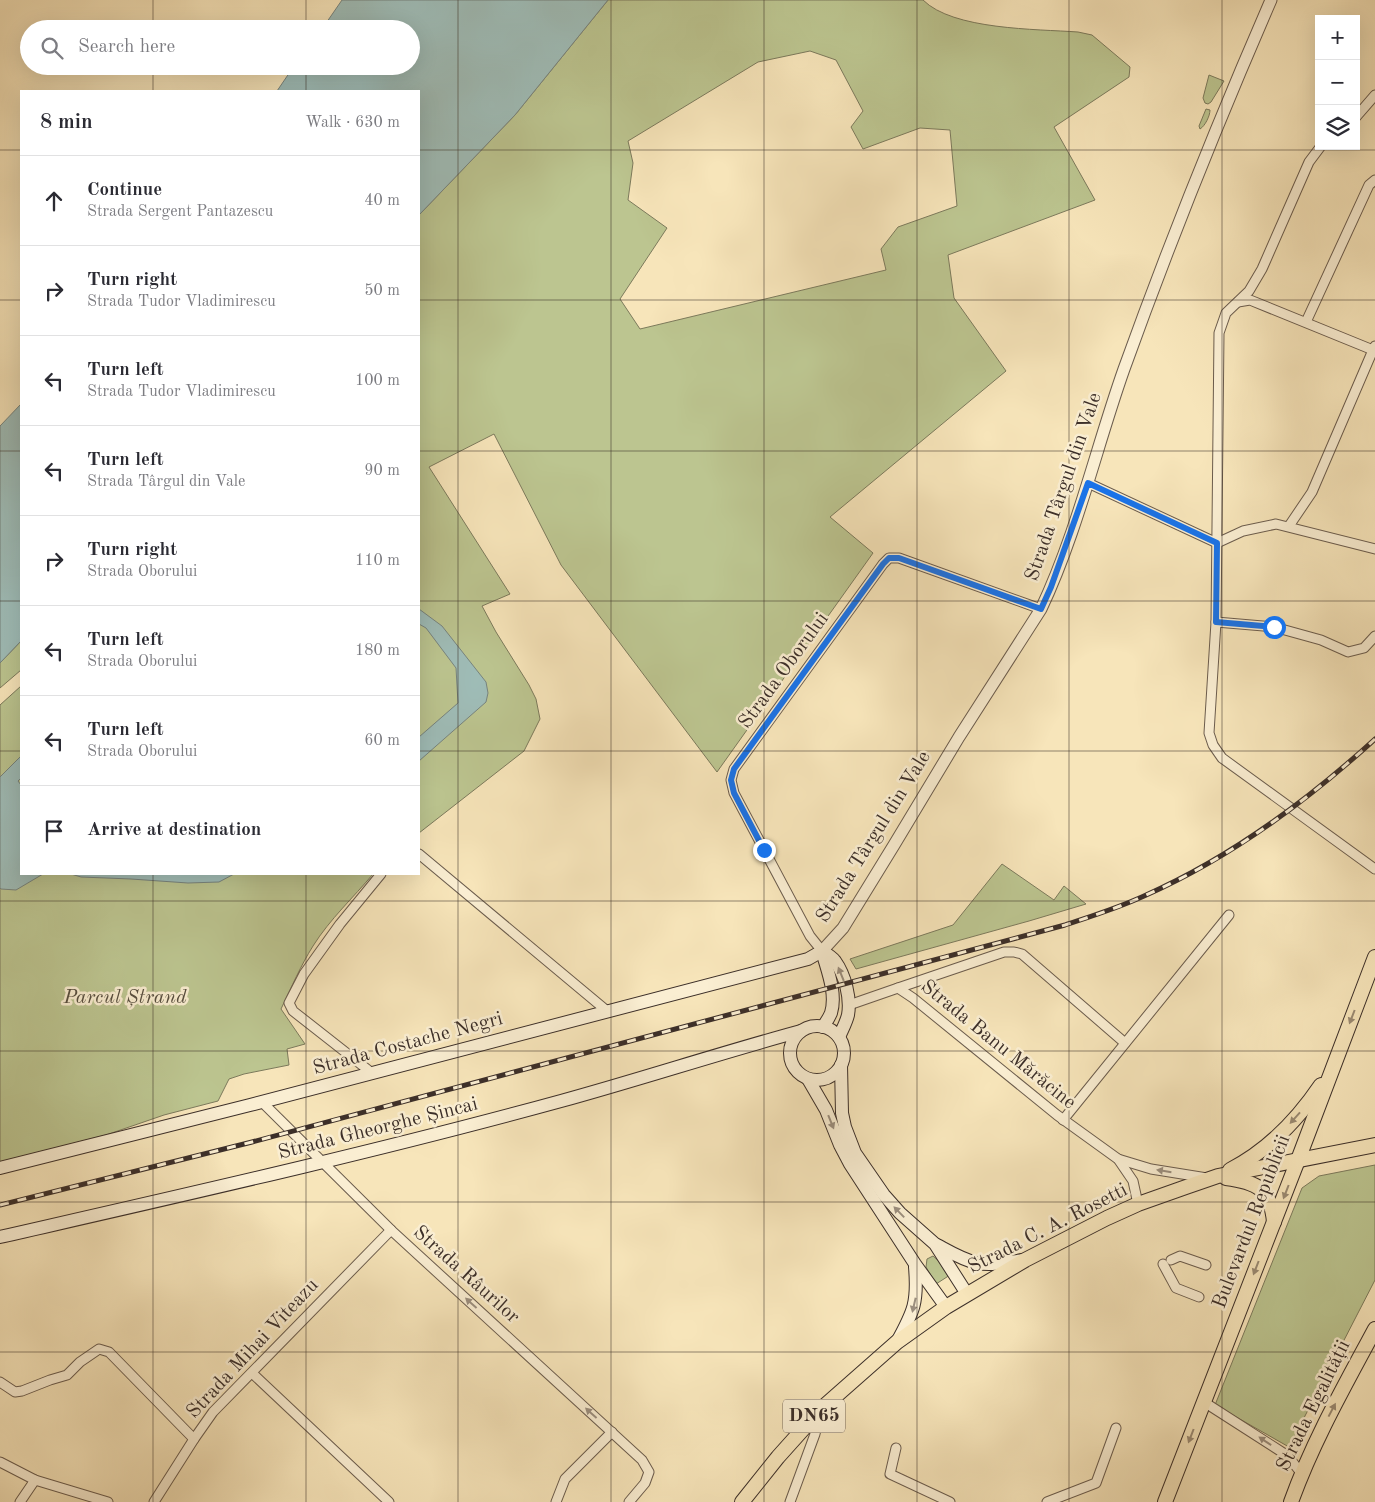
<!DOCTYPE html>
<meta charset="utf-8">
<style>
:root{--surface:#fff;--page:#f2f2f3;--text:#2b2b33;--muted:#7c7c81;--line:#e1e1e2}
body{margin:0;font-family:"Old Standard TT",serif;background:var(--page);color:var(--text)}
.controls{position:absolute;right:15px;top:15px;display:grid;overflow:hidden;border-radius:0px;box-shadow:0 5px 20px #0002}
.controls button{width:45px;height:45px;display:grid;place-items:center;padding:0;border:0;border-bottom:1px solid var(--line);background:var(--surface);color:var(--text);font:25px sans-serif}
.stop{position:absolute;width:15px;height:15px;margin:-11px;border:4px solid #1a73e8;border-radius:50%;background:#fff}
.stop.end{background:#1a73e8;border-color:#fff;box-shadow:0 1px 5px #0008}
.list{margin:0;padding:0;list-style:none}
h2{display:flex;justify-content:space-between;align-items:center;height:65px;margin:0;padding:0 20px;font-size:21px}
h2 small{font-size:16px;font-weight:400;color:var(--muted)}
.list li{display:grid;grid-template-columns:32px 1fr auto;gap:15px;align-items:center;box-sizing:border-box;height:90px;padding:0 20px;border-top:1px solid var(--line)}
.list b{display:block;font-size:19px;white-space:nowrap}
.list p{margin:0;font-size:16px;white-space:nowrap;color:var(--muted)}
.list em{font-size:16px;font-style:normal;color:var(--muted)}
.icon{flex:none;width:28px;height:28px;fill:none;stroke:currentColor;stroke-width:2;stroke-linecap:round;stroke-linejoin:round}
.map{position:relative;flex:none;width:1375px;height:1502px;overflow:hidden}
.search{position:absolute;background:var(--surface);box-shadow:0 5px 20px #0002;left:20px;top:20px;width:400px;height:55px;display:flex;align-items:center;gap:12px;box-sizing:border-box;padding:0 18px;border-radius:28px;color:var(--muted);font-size:19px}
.panel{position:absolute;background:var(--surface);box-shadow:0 5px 20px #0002;left:20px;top:90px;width:400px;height:785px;border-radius:0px}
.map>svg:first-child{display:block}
.green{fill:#bcc590;stroke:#7c7a5c;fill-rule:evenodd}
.water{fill:#9fbdb8;stroke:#77847f}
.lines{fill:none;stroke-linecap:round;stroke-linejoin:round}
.minor-casing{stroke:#6b5c4d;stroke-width:11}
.tertiary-casing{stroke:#6b5c4d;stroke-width:13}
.secondary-casing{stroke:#3c2f29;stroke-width:14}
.primary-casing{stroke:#3c2f29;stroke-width:16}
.minor{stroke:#faeed2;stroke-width:9}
.tertiary{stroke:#faeed2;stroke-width:11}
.secondary{stroke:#faeed2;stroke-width:12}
.primary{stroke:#f7e5ba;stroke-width:14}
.rail-casing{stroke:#3c2f29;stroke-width:5}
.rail{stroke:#faeed2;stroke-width:3;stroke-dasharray:9;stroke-linecap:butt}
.oneway{fill:#9b8e7e}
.oneway2{fill:#9a8a72}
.route{stroke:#1a73e8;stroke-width:6}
.grid{fill:none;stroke:#3c2f29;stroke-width:1;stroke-opacity:0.55}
.labels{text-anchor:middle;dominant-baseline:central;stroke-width:5;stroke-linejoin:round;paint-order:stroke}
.shield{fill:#faeed2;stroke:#75685c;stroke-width:1}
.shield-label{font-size:19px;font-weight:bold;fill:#3c2f29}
.street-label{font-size:20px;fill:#3c2f29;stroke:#faeed2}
.park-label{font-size:20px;font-style:italic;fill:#564d3e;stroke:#faeed2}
</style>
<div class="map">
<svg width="1375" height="1502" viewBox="0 0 1375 1502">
<rect width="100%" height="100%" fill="#f7e5ba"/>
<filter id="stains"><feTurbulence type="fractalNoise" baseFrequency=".004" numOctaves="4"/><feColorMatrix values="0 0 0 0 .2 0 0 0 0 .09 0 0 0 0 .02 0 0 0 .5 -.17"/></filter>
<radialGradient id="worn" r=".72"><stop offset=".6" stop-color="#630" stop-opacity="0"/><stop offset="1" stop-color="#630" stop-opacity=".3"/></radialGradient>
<g class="green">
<path d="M608 0H923C953 30 1036 29 1078 32L1092 35 1130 67 1129 77 1054 127 1095 200 948 255 954 298 1006 371 830 517 873 553 717 772 561 565 494 434 429 467 510 594 482 606 496 632 529 685 536 699 540 719 524 751 419 833V215L515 115ZM810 51 836 60 863 111 851 127 863 149 920 128 950 130 957 206 898 227 881 249 886 270 640 329 620 299 667 228 628 200 633 163 628 141 758 62Z"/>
<path d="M1209 75 1224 81 1211 102 1208 104 1205 103 1203 98Z"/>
<path d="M1206 109 1210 110C1210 116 1205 126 1200 129L1199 126Z"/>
<path d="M21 641V670L0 688V663Z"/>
<path d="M21 686V874H373C353 898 330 919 313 946 301 965 291 988 281 1009L305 1044 287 1049 289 1065 244 1074 229 1079 218 1101 164 1115 106 1135 0 1162V705Z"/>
<path d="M1002 864 1054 900 1064 886 1086 904 1029 921 856 969 850 959 953 925Z"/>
<path d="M1375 1165V1280L1289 1447 1215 1405 1302 1188 1319 1176Z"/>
<path d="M933 1256 942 1264 950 1275 936 1284 926 1267 927 1259Z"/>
</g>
<g class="water">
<path d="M342 0H608L515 115 419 215V91H277L294 66H411V29H322Z"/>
<path d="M21 404V641L0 663V426Z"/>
<path d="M419 609 442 626 486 682 488 693 486 702 419 761V737L458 703 456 668 426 628 419 624Z"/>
<path d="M21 756V778L18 781 21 785V874H234L219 882 188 883 131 879 81 877 71 874H43L16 890 1 889 0 888V777Z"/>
</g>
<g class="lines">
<defs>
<g id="minor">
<path d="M1356 117 1375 95"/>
<path d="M1321 146 1309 162 1262 269 1249 291 1226 313 1219 333 1216 622 1209 733 1213 745 1222 758 1375 869"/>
<path d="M1238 302 1250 300 1373 350 1375 346"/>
<path d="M1306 322 1369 185 1375 180"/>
<path d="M1088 483 1217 543 1243 531 1276 524 1375 549"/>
<path d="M1289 526 1312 492 1373 350"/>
<path d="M1216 622 1274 627 1321 640 1348 652 1364 648 1375 636"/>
<path d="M419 854 607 1011"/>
<path d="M822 951 810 936 734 793 731 780 734 769 883 564 889 558H899L1041 609"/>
<path d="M898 988 1004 952H1014L1022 954 1125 1043"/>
<path d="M849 1005 898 988 913 998 1057 1115 1118 1159 1133 1181 1138 1204"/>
<path d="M372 1073 293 1011 289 1003 304 974 340 924 381 874"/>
<path d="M262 1102 391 1230 642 1460 649 1472 645 1483 629 1502"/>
<path d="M1063 1120 1229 915"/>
<path d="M1118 1159 1151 1169 1207 1178"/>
<path d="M1171 1260 1180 1256 1206 1265"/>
<path d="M1163 1264 1176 1288 1199 1297"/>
<path d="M252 1373 389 1502"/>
<path d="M0 1382 15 1392 22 1391 50 1380 67 1375 80 1362 99 1349 109 1352 194 1439"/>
<path d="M1204 1402 1288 1456 1301 1473"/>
<path d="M896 1448 890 1474 950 1502"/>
<path d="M0 1462 35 1480 108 1502"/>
<path d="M20 1502 35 1480"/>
<path d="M154 1502 194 1439 213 1412 391 1230"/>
<path d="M556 1502 565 1479 612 1432"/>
<path d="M790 1502 815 1434 821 1410"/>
<path d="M1047 1502 1096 1483 1116 1428"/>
</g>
<path id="tertiary" d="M822 951 843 928 894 845 959 737 1041 609C1077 533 1096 448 1124 369 1169 244 1218 122 1271 0"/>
<g id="secondary">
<path d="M822 951C827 954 832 957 835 961 845 975 851 998 848 1015 846 1023 842 1030 839 1037"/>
<path d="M822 951C827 970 837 993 831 1013 829 1018 826 1022 823 1027"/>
<circle cx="817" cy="1053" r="27"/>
<path d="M841 1065 842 1113 845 1127 855 1153 884 1195 900 1213 935 1244 967 1294"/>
<path d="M808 1079 826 1110 840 1145 850 1164 915 1264 946 1307"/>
<path d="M0 1168 250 1105 808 959 822 951"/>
<path d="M0 1237C188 1194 375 1152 561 1101 641 1079 720 1053 801 1031"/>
<path d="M937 1245C950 1252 963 1260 977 1263 992 1266 1008 1262 1023 1260"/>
<path d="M897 1342C914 1311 918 1302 915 1267"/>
</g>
<g id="primary">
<path d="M1230 1170C1267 1151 1298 1119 1321 1085"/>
<path d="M1226 1178C1257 1182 1271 1189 1274 1222"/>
<path d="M742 1502 778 1457 821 1409 897 1342 946 1307 1025 1260 1107 1218 1138 1204 1186 1187 1218 1176 1375 1145"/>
<path d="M1165 1502 1298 1160 1375 957"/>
<path d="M1291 1502C1313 1441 1345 1385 1375 1329"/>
</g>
</defs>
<use href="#minor" class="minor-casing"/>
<use href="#tertiary" class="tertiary-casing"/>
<use href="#secondary" class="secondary-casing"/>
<use href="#primary" class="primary-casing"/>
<use href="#minor" class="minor"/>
<use href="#tertiary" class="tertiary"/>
<use href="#secondary" class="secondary"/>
<use href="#primary" class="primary"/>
<defs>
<path id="rail" d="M0 1205 252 1142 1065 925C1092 916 1118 908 1144 896 1230 858 1306 802 1375 739"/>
</defs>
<use href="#rail" class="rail-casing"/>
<use href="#rail" class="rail"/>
</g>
<defs><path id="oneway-solid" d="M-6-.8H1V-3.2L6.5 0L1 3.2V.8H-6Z" transform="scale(1.25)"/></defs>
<g class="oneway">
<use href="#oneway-solid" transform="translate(841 974) rotate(-112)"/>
<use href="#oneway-solid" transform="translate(831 1122) rotate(68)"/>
<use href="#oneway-solid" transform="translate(1164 1171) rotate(-171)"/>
<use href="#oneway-solid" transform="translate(899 1212) rotate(-134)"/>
<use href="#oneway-solid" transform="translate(471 1303) rotate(-138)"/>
<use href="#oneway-solid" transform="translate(914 1305) rotate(103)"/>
<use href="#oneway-solid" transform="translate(591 1413) rotate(-138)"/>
<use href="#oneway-solid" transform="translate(1265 1441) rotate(-146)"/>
</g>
<g class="oneway2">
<use href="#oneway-solid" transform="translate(1352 1017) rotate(111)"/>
<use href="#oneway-solid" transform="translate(1295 1118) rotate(132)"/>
<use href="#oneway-solid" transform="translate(1286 1192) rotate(111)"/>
<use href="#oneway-solid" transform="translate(1256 1268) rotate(111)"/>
<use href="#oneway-solid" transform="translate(1332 1410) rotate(-62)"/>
<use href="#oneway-solid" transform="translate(1191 1436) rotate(111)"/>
</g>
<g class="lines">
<path class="route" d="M764 850 734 793 731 780 734 769 883 564 889 558H899L1041 609 1051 587 1088 483 1217 543 1216 622 1274 627"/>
</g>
<path class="grid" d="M153 0V29M306 0V29M458 0V1502M611 0V1502M764 0V1502M917 0V1502M1069 0V1502M1222 0V1502M153 66V91M306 66V91M0 150H21M419 150H1375M0 300H21M419 300H1375M0 451H21M419 451H1375M0 601H21M419 601H1375M0 751H21M419 751H1375M153 874V1502M306 874V1502M0 901H1375M0 1051H1375M0 1202H1375M0 1352H1375"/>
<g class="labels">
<rect class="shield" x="783" y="1399.5" width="62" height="33" rx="4"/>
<g class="shield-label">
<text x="814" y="1416">DN65</text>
</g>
<g class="street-label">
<text transform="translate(1064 487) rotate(-71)">Strada Târgul din Vale</text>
<text transform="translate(784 671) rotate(-54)">Strada Oborului</text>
<text transform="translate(874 837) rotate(-58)">Strada Târgul din Vale</text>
<text transform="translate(408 1044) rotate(-15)">Strada Costache Negri</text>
<text transform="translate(998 1045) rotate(39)">Strada Banu Mărăcine</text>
<text transform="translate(378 1129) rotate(-14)">Strada Gheorghe Șincai</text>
<text transform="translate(1252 1222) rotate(-69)">Bulevardul Republicii</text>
<text transform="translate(1048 1229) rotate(-27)">Strada C. A. Rosetti</text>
<text transform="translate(466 1275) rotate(42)">Strada Râurilor</text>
<text transform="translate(253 1349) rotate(-47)">Strada Mihai Viteazu</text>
<text transform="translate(1314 1406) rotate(-64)">Strada Egalității</text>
</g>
<g class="park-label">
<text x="125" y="998">Parcul Ștrand</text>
</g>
</g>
<rect width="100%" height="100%" filter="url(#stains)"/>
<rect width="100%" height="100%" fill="url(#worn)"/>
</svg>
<div class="controls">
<button>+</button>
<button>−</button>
<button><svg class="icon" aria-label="layers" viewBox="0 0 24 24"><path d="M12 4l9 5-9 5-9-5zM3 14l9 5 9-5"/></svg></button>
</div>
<div class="stop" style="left:1274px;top:627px"></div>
<div class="stop end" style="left:764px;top:850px"></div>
<div class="search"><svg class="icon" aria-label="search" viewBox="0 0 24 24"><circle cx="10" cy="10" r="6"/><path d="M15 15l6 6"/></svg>Search here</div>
<section class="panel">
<h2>8 min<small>Walk · 630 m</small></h2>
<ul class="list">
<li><svg class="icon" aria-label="ahead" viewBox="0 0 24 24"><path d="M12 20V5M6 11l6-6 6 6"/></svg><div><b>Continue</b><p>Strada Sergent Pantazescu</p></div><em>40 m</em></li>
<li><svg class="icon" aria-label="right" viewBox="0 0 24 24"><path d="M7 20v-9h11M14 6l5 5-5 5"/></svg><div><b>Turn right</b><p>Strada Tudor Vladimirescu</p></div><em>50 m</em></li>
<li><svg class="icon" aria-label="left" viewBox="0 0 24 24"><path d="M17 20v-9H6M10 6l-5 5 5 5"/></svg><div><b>Turn left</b><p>Strada Tudor Vladimirescu</p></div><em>100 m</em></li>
<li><svg class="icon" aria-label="left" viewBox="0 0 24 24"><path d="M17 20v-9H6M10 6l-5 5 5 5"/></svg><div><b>Turn left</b><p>Strada Târgul din Vale</p></div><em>90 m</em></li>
<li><svg class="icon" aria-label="right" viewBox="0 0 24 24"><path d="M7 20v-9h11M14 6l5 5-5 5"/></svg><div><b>Turn right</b><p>Strada Oborului</p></div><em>110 m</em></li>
<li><svg class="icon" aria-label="left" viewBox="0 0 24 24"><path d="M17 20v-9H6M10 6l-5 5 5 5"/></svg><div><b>Turn left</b><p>Strada Oborului</p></div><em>180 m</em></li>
<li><svg class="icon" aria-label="left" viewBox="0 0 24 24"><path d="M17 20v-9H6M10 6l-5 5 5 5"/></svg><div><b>Turn left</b><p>Strada Oborului</p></div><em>60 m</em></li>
<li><svg class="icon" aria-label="arrive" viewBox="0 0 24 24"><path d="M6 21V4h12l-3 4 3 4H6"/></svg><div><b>Arrive at destination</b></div></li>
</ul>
</section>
</div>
